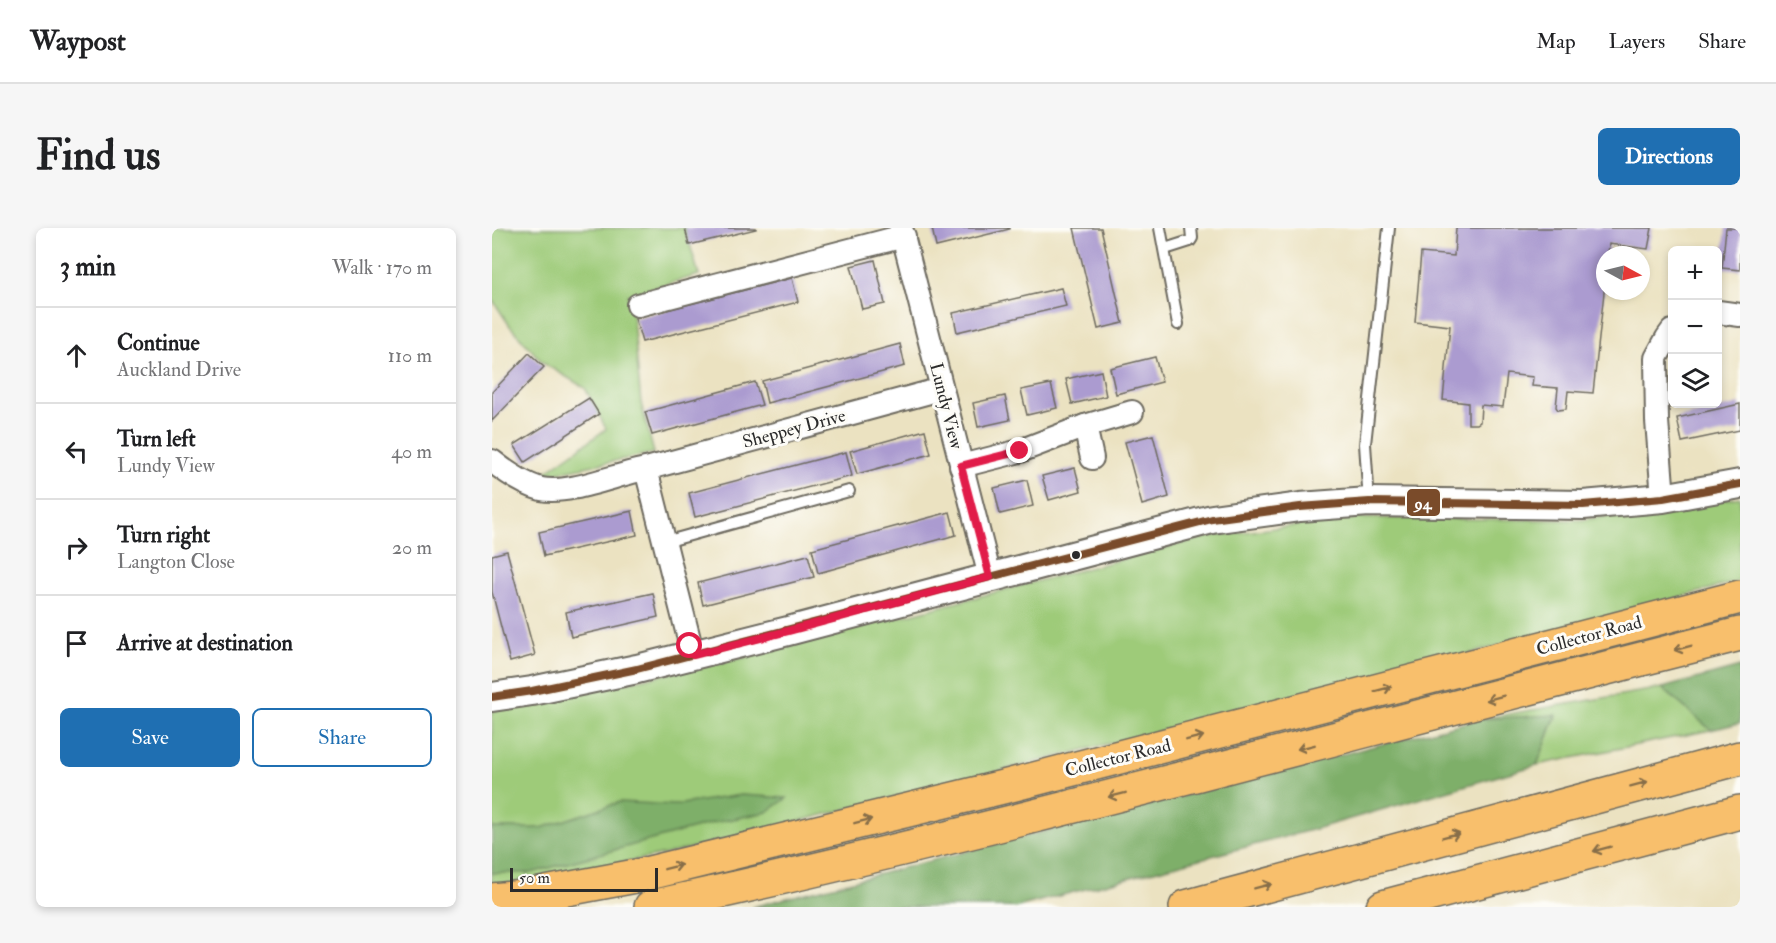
<!DOCTYPE html>
<meta charset="utf-8">
<style>
:root{--surface:#fff;--page:#f6f6f6;--text:#202124;--muted:#757577;--line:#e0e0e0;--accent:#1f6fb2}
body{margin:0;font-family:"IM FELL Double Pica",serif;background:var(--page);color:var(--text)}
.controls{position:absolute;right:18px;top:18px;display:grid;overflow:hidden;border-radius:9px;box-shadow:0 3px 9px #0003}
.controls button{width:54px;height:54px;display:grid;place-items:center;padding:0;border:0;border-bottom:2px solid var(--line);background:var(--surface);color:var(--text);font:30px sans-serif}
.compass{position:absolute;left:1104px;top:18px;width:54px;height:54px;border-radius:50%;background:var(--surface);box-shadow:0 3px 9px #0003;rotate:97deg}
.scale{position:absolute;left:18px;bottom:15px;width:148px;box-sizing:border-box;padding-left:6px;border:3px solid #2b2b2b;border-top:0;font-size:16px;line-height:21px;white-space:nowrap;color:#2b2b2b;-webkit-text-stroke:4px #fdfcf7;paint-order:stroke}
.stop{position:absolute;width:18px;height:18px;margin:-14px;border:4px solid #e11d48;border-radius:50%;background:#fff}
.stop.end{background:#e11d48;border-color:#fff;box-shadow:0 2px 6px #0008}
.list{margin:0;padding:0;list-style:none}
h2{display:flex;justify-content:space-between;align-items:center;height:78px;margin:0;padding:0 24px;font-size:26px}
h2 small{font-size:20px;font-weight:400;color:var(--muted)}
.list li{display:grid;grid-template-columns:39px 1fr auto;gap:18px;align-items:center;box-sizing:border-box;height:96px;padding:0 24px;border-top:2px solid var(--line)}
.list b{display:block;font-size:22px;white-space:nowrap}
.list p{margin:0;font-size:20px;white-space:nowrap;color:var(--muted)}
.list em{font-size:20px;font-style:normal;color:var(--muted)}
.actions{display:flex;gap:12px;padding:18px 24px}
.actions a{flex:1;padding:14px 0;border:2px solid var(--accent);border-radius:9px;text-align:center;font-size:21px;color:var(--accent)}
.actions .main{background:var(--accent);color:#fff}
.icon{flex:none;width:33px;height:33px;fill:none;stroke:currentColor;stroke-width:2;stroke-linecap:round;stroke-linejoin:round}
.map{position:relative;flex:none;width:1248px;height:679px;overflow:hidden;border-radius:9px}
header{display:flex;align-items:center;gap:36px;box-sizing:border-box;height:84px;padding:0 30px;background:var(--surface);border-bottom:2px solid var(--line)}
header strong{font-size:28px}
nav{display:flex;gap:33px;margin-inline-start:auto;font-size:21px}
.intro{display:flex;align-items:center;justify-content:space-between;box-sizing:border-box;height:144px;padding:0 36px}
h1{margin:0;font-size:42px}
.button{padding:15px 27px;border-radius:9px;background:var(--accent);color:#fff;font-size:21px;font-weight:700}
main{display:flex;gap:36px;padding:0 36px}
aside{flex:1;background:var(--surface);border-radius:9px;box-shadow:0 3px 9px #0003}
.map>svg:first-child{display:block}
.green{fill:#9ecb79;stroke:#647b52;stroke-width:1.5}
.forest{fill:#7eaf69;stroke:#546d4a;stroke-width:1.5}
.building{fill:#ab9bd0}
.lines{fill:none;stroke-linecap:round;stroke-linejoin:round}
.service-casing{stroke:#6e6b60;stroke-width:14}
.minor-casing{stroke:#6e6b60;stroke-width:26}
.tertiary-casing{stroke:#6e6b60;stroke-width:32}
.trunk-casing{stroke:#6e6b60;stroke-width:36}
.motorway-casing{stroke:#6e6b60;stroke-width:36}
.service{stroke:#fff;stroke-width:10}
.minor{stroke:#fff;stroke-width:22}
.tertiary{stroke:#fff;stroke-width:28}
.trunk{stroke:#f8bf6c;stroke-width:33}
.motorway{stroke:#f8bf6c;stroke-width:33}
.bus-1-casing{stroke:#fdfcf7;stroke-width:12}
.bus-1{stroke:#7a4b2a;stroke-width:8}
.oneway{stroke:#876e48}
.route{stroke:#e11d48;stroke-width:8}
.bus-dot{fill:#2b2b2b;stroke:#fdfcf7;stroke-width:2}
.labels{text-anchor:middle;dominant-baseline:central;stroke-width:6;stroke-linejoin:round;paint-order:stroke}
.street-label{font-size:18px;fill:#2b2b2b;stroke:#fdfcf7}
.line-badge{stroke:#fdfcf7;stroke-width:2}
.badge-label{font-size:16px;text-anchor:middle;font-weight:bold;fill:#fff}
</style>
<header>
<strong>Waypost</strong>
<nav><a>Map</a><a>Layers</a><a>Share</a></nav>
</header>
<div class="intro"><h1>Find us</h1><a class="button">Directions</a></div>
<main>
<aside>
<h2>3 min<small>Walk · 170 m</small></h2>
<ul class="list">
<li><svg class="icon" aria-label="ahead" viewBox="0 0 24 24"><path d="M12 20V5M6 11l6-6 6 6"/></svg><div><b>Continue</b><p>Auckland Drive</p></div><em>110 m</em></li>
<li><svg class="icon" aria-label="left" viewBox="0 0 24 24"><path d="M17 20v-9H6M10 6l-5 5 5 5"/></svg><div><b>Turn left</b><p>Lundy View</p></div><em>40 m</em></li>
<li><svg class="icon" aria-label="right" viewBox="0 0 24 24"><path d="M7 20v-9h11M14 6l5 5-5 5"/></svg><div><b>Turn right</b><p>Langton Close</p></div><em>20 m</em></li>
<li><svg class="icon" aria-label="arrive" viewBox="0 0 24 24"><path d="M6 21V4h12l-3 4 3 4H6"/></svg><div><b>Arrive at destination</b></div></li>
</ul>
<div class="actions"><a class="main">Save</a><a>Share</a></div>
</aside>
<div class="map">
<svg width="1248" height="679" viewBox="0 0 1248 679">
<rect width="100%" height="100%" fill="#fdfcf7"/>
<filter id="ink" filterUnits="userSpaceOnUse"><feTurbulence type="fractalNoise" baseFrequency=".0167" numOctaves="2"/><feDisplacementMap in="SourceGraphic" scale="12" xChannelSelector="R" yChannelSelector="G"/><feConvolveMatrix kernelMatrix="1 2 1 2 8 2 1 2 1" color-interpolation-filters="sRGB"/></filter>
<filter id="wash" filterUnits="userSpaceOnUse"><feTurbulence type="fractalNoise" baseFrequency=".008" numOctaves="4" result="noise"/><feDisplacementMap in="SourceGraphic" scale="24" xChannelSelector="R" yChannelSelector="G"/><feGaussianBlur stdDeviation="1.35" result="paint"/><feColorMatrix in="noise" values="0 0 0 0 0 0 0 0 0 0 0 0 0 0 0 0 0 1.4 0 .05"/><feComposite in="paint" operator="in"/></filter>
<g filter="url(#wash)">
<rect width="100%" height="100%" fill="#ebe2c1"/>
<g class="green">
<path d="M0 0H193L207 47 136 67 141 91 149 175 162 225 48 248 114 201 93 160 51 135 18 98 0 71Z"/>
<path d="M1248 269V353L972 427 175 626 0 660V483L255 429 719 308 866 290 1090 292Z"/>
<path d="M1170 460 1219 502 1045 537 1064 488 987 491Z"/>
</g>
<g class="forest">
<path d="M1248 439V495L1219 502 1170 460Z"/>
<path d="M1064 487 1045 537 823 601 525 679H260L987 491Z"/>
<path d="M249 567 295 570 275 584 221 595 39 645H0V600H49L128 574 183 577Z"/>
</g>
<g id="blocks">
<g class="building">
<path d="M193 0H264V1L197 17Z"/>
<path d="M440 0H518V1L444 19Z"/>
<path d="M582 0H609L631 95 606 101Z"/>
<path d="M964 0H1160L1156 21 1117 16 1116 27H1113V55L1101 165 1076 163 1074 181 1066 182 1064 179 1066 160 1040 158 1041 149 1015 146 1011 179 989 177 988 194 985 196H976V175L951 172 958 98 923 94 929 25 962 28Z"/>
<path d="M1234 0H1248V42L1230 40Z"/>
<path d="M383 32 393 76 370 81 359 38Z"/>
<path d="M300 50 306 74 150 114 143 90Z"/>
<path d="M569 60 574 78 465 104 461 85Z"/>
<path d="M408 116 413 138 275 175 270 153Z"/>
<path d="M37 125 52 139 0 193V164Z"/>
<path d="M663 129 670 154 624 166 618 140Z"/>
<path d="M609 143 614 168 580 176 574 151Z"/>
<path d="M263 154 270 177 160 207 153 184Z"/>
<path d="M559 156 565 180 535 187 529 162Z"/>
<path d="M513 168 518 192 486 199 481 175Z"/>
<path d="M97 170 107 186 33 234 22 217Z"/>
<path d="M1248 176V202L1190 214 1185 190Z"/>
<path d="M433 202 439 226 365 246 358 223Z"/>
<path d="M661 207 677 269 650 277 633 214Z"/>
<path d="M354 224 360 248 203 289 197 265Z"/>
<path d="M583 240 589 263 557 272 550 248Z"/>
<path d="M535 252 541 278 508 286 502 260Z"/>
<path d="M140 283 145 307 52 328 47 304Z"/>
<path d="M458 284 464 307 326 345 320 321Z"/>
<path d="M15 323 43 427 18 434 0 364V327Z"/>
<path d="M316 327 322 349 211 377 206 355Z"/>
<path d="M161 365 166 389 79 409 74 384Z"/>
</g>
</g>
</g>
<g filter="url(#ink)">
<use href="#blocks" fill-opacity="0" stroke="#6e6b60" stroke-width="1.5"/>
<g class="lines">
<defs>
<g id="service">
<path d="M668 0 686 96"/>
<path d="M673 21 698 13 700 10 699 0"/>
<path d="M877 274 873 216 897 0"/>
<path d="M173 314 357 263"/>
</g>
<g id="minor">
<path d="M409 0 498 349"/>
<path d="M146 77 412 8"/>
<path d="M1226 84 1248 87"/>
<path d="M593 198 600 230"/>
<path d="M0 233C15 245 31 256 49 261 77 267 125 246 154 241"/>
<path d="M469 238 528 223 593 198 640 184"/>
<path d="M1171 270 1165 193 1164 130 1175 110 1180 103"/>
<path d="M201 427 154 241 449 161"/>
</g>
<path id="tertiary" d="M0 469 40 463 145 441 296 403 720 291 808 279 877 274 1091 277 1171 270 1248 256"/>
<g id="trunk">
<path d="M0 672 32 669 149 647 519 557 1248 369"/>
<path d="M159 679C525 599 885 497 1248 406"/>
</g>
<g id="motorway">
<path d="M694 679 1248 530"/>
<path d="M891 679 1248 584"/>
</g>
</defs>
<use href="#service" class="service-casing"/>
<use href="#minor" class="minor-casing"/>
<use href="#tertiary" class="tertiary-casing"/>
<use href="#trunk" class="trunk-casing"/>
<use href="#motorway" class="motorway-casing"/>
<use href="#service" class="service"/>
<use href="#minor" class="minor"/>
<use href="#tertiary" class="tertiary"/>
<use href="#trunk" class="trunk"/>
<use href="#motorway" class="motorway"/>
<defs>
<path id="bus-1" d="M0 469 40 463 145 441 720 291 808 279 877 274 1091 277 1171 270 1248 256"/>
</defs>
<use href="#bus-1" class="bus-1-casing"/>
<use href="#bus-1" class="bus-1"/>
</g>
<defs><path id="oneway-shaft" d="M-6 0H5M1.5-3L5.5 0L1.5 3" fill="none" stroke-width="1.6" stroke-linecap="round" stroke-linejoin="round" transform="scale(1.5)"/></defs>
<g class="oneway">
<use href="#oneway-shaft" transform="translate(1191 420) rotate(165)"/>
<use href="#oneway-shaft" transform="translate(891 461) rotate(-15)"/>
<use href="#oneway-shaft" transform="translate(1003 470) rotate(165)"/>
<use href="#oneway-shaft" transform="translate(703 510) rotate(-14)"/>
<use href="#oneway-shaft" transform="translate(814 519) rotate(166)"/>
<use href="#oneway-shaft" transform="translate(1147 556) rotate(-15)"/>
<use href="#oneway-shaft" transform="translate(625 567) rotate(166)"/>
<use href="#oneway-shaft" transform="translate(371 593) rotate(-14)"/>
<use href="#oneway-shaft" transform="translate(959 607) rotate(-15)"/>
<use href="#oneway-shaft" transform="translate(1110 621) rotate(165)"/>
<use href="#oneway-shaft" transform="translate(181 639) rotate(-14)"/>
<use href="#oneway-shaft" transform="translate(771 658) rotate(-15)"/>
</g>
</g>
<g class="lines" filter="url(#ink)">
<path class="route" d="M198 418 201 427 296 403 498 349 469 238 528 223"/>
</g>
<circle class="bus-dot" cx="584" cy="327" r="5"/>
<g class="labels">
<g class="street-label">
<text transform="translate(454 178) rotate(76)">Lundy View</text>
<text transform="translate(302 201) rotate(-15)">Sheppey Drive</text>
<text transform="translate(1097 408) rotate(-15)">Collector Road</text>
<text transform="translate(626 530) rotate(-14)">Collector Road</text>
</g>
</g>
<rect class="line-badge" x="914" y="260" width="35" height="29" rx="6" fill="#7a4b2a"/>
<g class="badge-label">
<text x="931" y="281">94</text>
</g>
</svg>
<div class="controls">
<button>+</button>
<button>−</button>
<button><svg class="icon" aria-label="layers" viewBox="0 0 24 24"><path d="M12 4l9 5-9 5-9-5zM3 14l9 5 9-5"/></svg></button>
</div>
<svg class="compass" viewBox="-18 -18 36 36"><path d="M0-13l5 13h-10z" fill="#e53935"/><path d="M0 13l5-13h-10z" fill="#757577"/></svg>
<div class="scale">50 m</div>
<div class="stop" style="left:198px;top:418px"></div>
<div class="stop end" style="left:528px;top:223px"></div>
</div>
</main>
